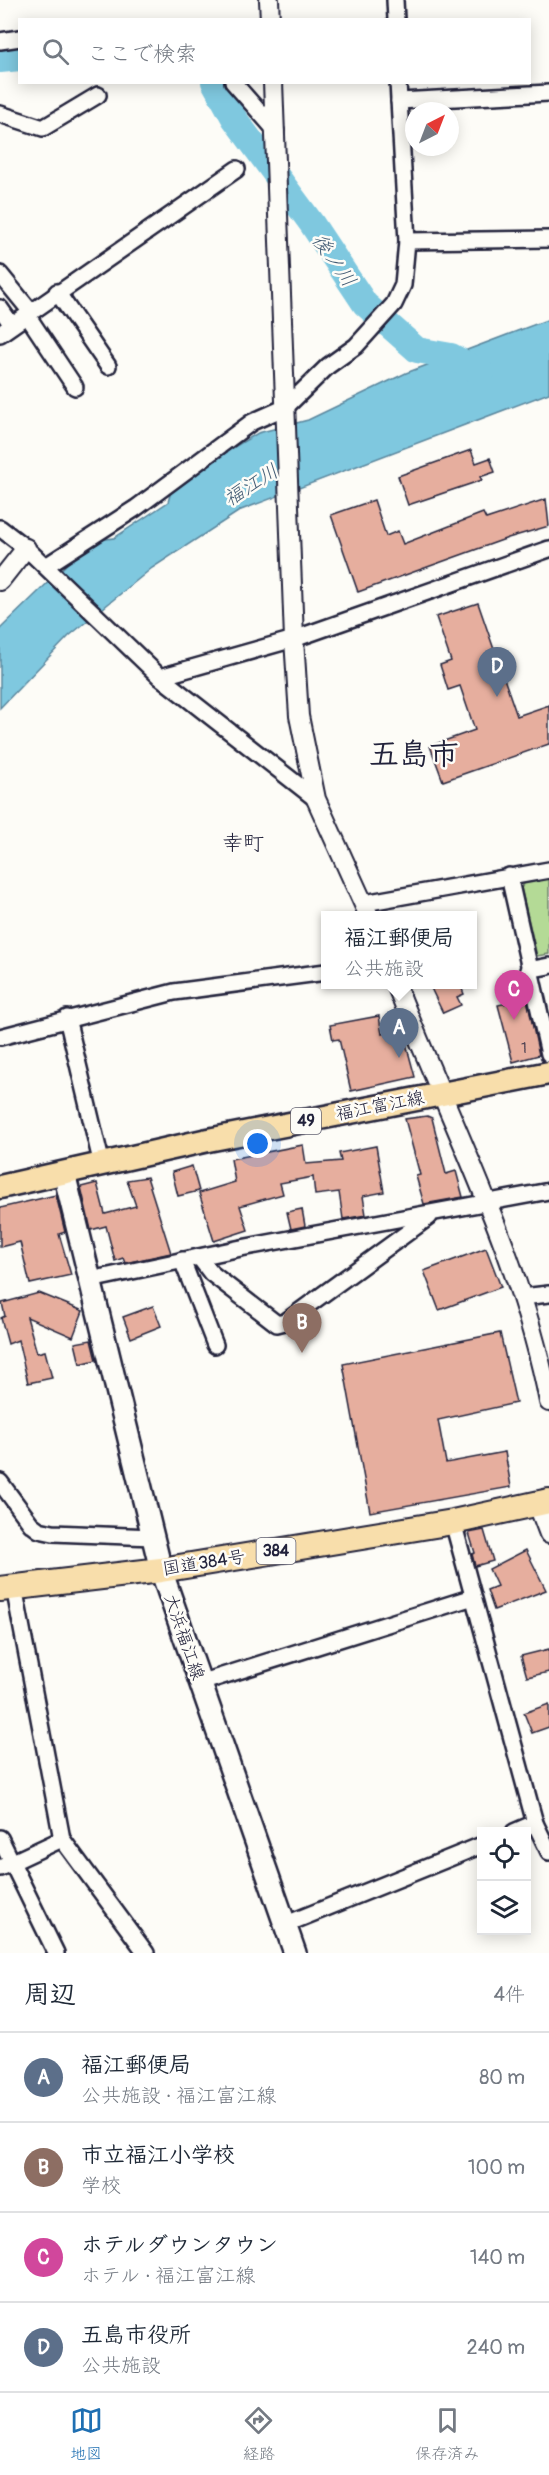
<!DOCTYPE html>
<html lang="ja">
<meta charset="utf-8">
<style>
:root{--surface:#fff;--page:#f2f2f3;--text:#1f2937;--muted:#747a83;--line:#e0e1e3;--accent:#1f6fb2}
body{margin:0;font-family:Pangolin,"Klee One",sans-serif;background:var(--page);color:var(--text)}
.controls{position:absolute;right:18px;bottom:18px;display:grid;overflow:hidden;border-radius:0px;box-shadow:0 3px 15px #0003}
.controls button{width:54px;height:54px;display:grid;place-items:center;padding:0;border:0;border-bottom:2px solid var(--line);background:var(--surface);color:var(--text);font:30px sans-serif}
.compass{position:absolute;left:405px;top:102px;width:54px;height:54px;border-radius:50%;background:var(--surface);box-shadow:0 3px 15px #0003;rotate:42deg}
.you{position:absolute;left:258px;top:1144px;width:21px;height:21px;margin:-15px;border:4px solid #fff;border-radius:50%;background:#1a73e8;box-shadow:0 0 0 9px #1a73e833}
.badge{display:grid;place-items:center;width:39px;height:39px;border-radius:50%;background:var(--accent);color:#fff;font-size:20px;font-weight:700}
.pin{position:absolute;translate:-50% -50px;filter:drop-shadow(0 2px 3px #0008)}
.pin::after{content:'';position:absolute;top:32px;width:21px;height:18px;background:inherit;clip-path:polygon(0 0,100% 0,50% 100%)}
.popup{position:absolute;left:321px;top:911px;width:156px;height:78px;box-sizing:border-box;display:grid;place-content:center;border-radius:0px;background:var(--surface);filter:drop-shadow(0 2px 4px #0005);font-size:20px;white-space:nowrap;color:var(--muted)}
.popup b{font-size:22px;color:var(--text)}
.popup::after{content:'';position:absolute;left:50%;top:100%;margin-left:-12px;border:12px solid transparent;border-top-color:var(--surface)}
.list{margin:0;padding:0;list-style:none}
h2{display:flex;justify-content:space-between;align-items:center;height:78px;margin:0;padding:0 24px;font-size:26px}
h2 small{font-size:20px;font-weight:400;color:var(--muted)}
.list li{display:grid;grid-template-columns:39px 1fr auto;gap:18px;align-items:center;box-sizing:border-box;height:90px;padding:0 24px;border-top:2px solid var(--line)}
.list b{display:block;font-size:22px;white-space:nowrap}
.list p{margin:0;font-size:20px;white-space:nowrap;color:var(--muted)}
.list em{font-size:20px;font-style:normal;color:var(--muted)}
.icon{flex:none;width:33px;height:33px;fill:none;stroke:currentColor;stroke-width:2;stroke-linecap:round;stroke-linejoin:round}
.map{position:relative;flex:none;width:549px;height:1953px;overflow:hidden}
.search{position:absolute;background:var(--surface);box-shadow:0 3px 15px #0003;left:18px;right:18px;top:18px;height:66px;display:flex;align-items:center;gap:15px;box-sizing:border-box;padding:0 21px;border-radius:0px;color:var(--muted);font-size:22px}
.sheet{height:438px;background:var(--surface)}
nav{display:flex;justify-content:space-around;align-items:center;box-sizing:border-box;height:84px;border-top:2px solid var(--line);background:var(--surface);font-size:16px;color:var(--muted)}
nav a{display:grid;justify-items:center;gap:3px}
nav .on{color:var(--accent)}
.map>svg:first-child{display:block}
.green{fill:#b4da96;stroke:#6b7e68;stroke-width:1.5}
.water{fill:#7fc8df;stroke:#5a869d;stroke-width:1.5}
.lines{fill:none;stroke-linecap:round;stroke-linejoin:round}
.river{stroke:#7fc8df;stroke-width:26}
.building{fill:#e6ae9e;stroke:#22223b;stroke-width:1.5}
.minor-casing{stroke:#22223b;stroke-width:20}
.tertiary-casing{stroke:#22223b;stroke-width:22}
.secondary-casing{stroke:#22223b;stroke-width:26}
.primary-casing{stroke:#22223b;stroke-width:27}
.trunk-casing{stroke:#22223b;stroke-width:28}
.minor{stroke:#fdfcf7;stroke-width:15}
.tertiary{stroke:#fdfcf7;stroke-width:18}
.secondary{stroke:#fdfcf7;stroke-width:21}
.primary{stroke:#f8deab;stroke-width:22}
.trunk{stroke:#f8deab;stroke-width:24}
.labels{text-anchor:middle;dominant-baseline:central;stroke-width:5;stroke-linejoin:round;paint-order:stroke}
.number-label{font-size:15px;fill:#534554}
.shield{fill:#fdfcf7;stroke:#646373;stroke-width:1.5}
.shield-label{font-size:16px;font-weight:bold;fill:#22223b}
.street-label{font-size:18px;fill:#22223b;stroke:#fdfcf7}
.water-label{font-size:20px;font-style:italic;fill:#435c74;stroke:#fdfcf7}
.quarter-label{font-size:21px;fill:#22223b;stroke:#fdfcf7}
.town-label{font-size:30px;font-weight:bold;fill:#22223b;stroke:#fdfcf7}
</style>
<div class="map">
<svg width="549" height="1953" viewBox="0 0 549 1953">
<rect width="100%" height="100%" fill="#fdfcf7"/>
<filter id="ink" filterUnits="userSpaceOnUse"><feTurbulence type="fractalNoise" baseFrequency=".0167" numOctaves="2"/><feDisplacementMap in="SourceGraphic" scale="12" xChannelSelector="R" yChannelSelector="G"/><feConvolveMatrix kernelMatrix="1 2 1 2 8 2 1 2 1" color-interpolation-filters="sRGB"/></filter>
<g filter="url(#ink)">
<path class="green" d="M549 877V954L537 956 521 888 526 881Z"/>
<path class="water" d="M549 319V393L241 510 152 568 69 636 0 708V629L72 559 99 540 114 538 168 502 170 495 161 497 193 471 258 433 308 420 406 373Z"/>
<g class="lines">
<g class="river">
<path d="M0 60 20 58"/>
<path d="M214 82 234 118 312 224 365 304 417 350 451 356 482 373"/>
</g>
</g>
<g class="building">
<path d="M471 450 476 463 490 458 495 472 480 477 482 480 408 505 398 476Z"/>
<path d="M546 499 549 526 508 538 358 592 331 515 374 500 386 536 398 531 403 544 483 513 486 519Z"/>
<path d="M478 603 517 716 549 705V744L443 781 430 746 475 730 460 686 448 690 440 665 451 661 436 617Z"/>
<path d="M429 984H460L464 994 457 997 461 1005 443 1013Z"/>
<path d="M527 999 539 1055 513 1062 498 1005Z"/>
<path d="M379 1016 382 1034 402 1029 415 1077 351 1091 339 1039 333 1040 330 1025Z"/>
<path d="M427 1116 432 1118 446 1174 456 1171 463 1197 424 1204 416 1176 420 1175 405 1119Z"/>
<path d="M303 1145 306 1164 341 1161 339 1153 376 1146 384 1192 363 1196 366 1215 343 1219 339 1192 315 1195 313 1177 280 1183 283 1194 240 1206 248 1230 214 1241 199 1193 235 1182 231 1159Z"/>
<path d="M192 1166 199 1191 178 1196 172 1172Z"/>
<path d="M147 1177 171 1253 125 1263 123 1258 115 1261 106 1226 91 1230 81 1187 97 1183 105 1214 136 1206 127 1180Z"/>
<path d="M56 1195 65 1232 59 1234 71 1275 30 1284 20 1242 0 1247V1208Z"/>
<path d="M302 1209 305 1226 291 1229 287 1212Z"/>
<path d="M486 1248 501 1287 439 1310 424 1271Z"/>
<path d="M39 1293 83 1311 73 1337 27 1317 37 1353 45 1351 52 1378 28 1383 18 1340 8 1344 1 1318 5 1316 2 1303Z"/>
<path d="M153 1306 161 1326 131 1338 123 1317Z"/>
<path d="M500 1333 516 1403 438 1420 446 1463 505 1452 511 1487 370 1512 343 1364Z"/>
<path d="M91 1340 96 1360 80 1364 75 1343Z"/>
<path d="M484 1530 493 1561 475 1566 472 1554 475 1553 469 1533Z"/>
<path d="M526 1550 546 1590 494 1610 487 1590 497 1586 489 1569Z"/>
<path d="M549 1649V1672L527 1677 521 1656Z"/>
<path d="M549 1704V1727L532 1733 524 1713Z"/>
</g>
<g class="lines">
<defs>
<g id="minor">
<path d="M395 0 396 20"/>
<path d="M0 41 20 38"/>
<path d="M233 82 276 131"/>
<path d="M399 101 549 93"/>
<path d="M0 114 43 128 98 95"/>
<path d="M407 241 549 239"/>
<path d="M0 274 31 312"/>
<path d="M57 292 108 366"/>
<path d="M0 308 12 325"/>
<path d="M27 315 75 387"/>
<path d="M0 334 237 169"/>
<path d="M0 528 26 548 160 677 316 799"/>
<path d="M46 566 136 508 252 422 286 407 328 366 356 346 394 304 403 285 407 241 398 82"/>
<path d="M160 677 294 639 549 549"/>
<path d="M509 876 549 1054"/>
<path d="M364 903 549 870"/>
<path d="M528 970 549 966"/>
<path d="M67 1018 102 1165"/>
<path d="M0 1037 174 992 326 972"/>
<path d="M199 1257 211 1273 277 1324 285 1322 429 1217"/>
<path d="M182 1260 215 1345"/>
<path d="M90 1280 241 1248 549 1191"/>
<path d="M522 1297 549 1294"/>
<path d="M0 1482 31 1524 39 1530 53 1533 153 1537"/>
<path d="M453 1522 535 1823 549 1852"/>
<path d="M14 1587 62 1839 146 1953"/>
<path d="M200 1683 473 1597"/>
<path d="M514 1832 535 1823"/>
<path d="M0 1838 56 1953"/>
<path d="M0 1868 62 1839"/>
<path d="M284 1925 482 1845"/>
</g>
<g id="tertiary">
<path d="M269 0 270 20"/>
<path d="M273 82 294 639 299 716 316 799 369 916"/>
<path d="M0 581 26 548"/>
<path d="M396 984C450 1122 521 1256 549 1402"/>
<path d="M538 1505 549 1534"/>
</g>
<path id="secondary" d="M64 1173 161 1570 295 1953"/>
<path id="primary" d="M0 1187 208 1140 549 1073"/>
<path id="trunk" d="M0 1589 161 1570 453 1522 549 1501"/>
</defs>
<use href="#minor" class="minor-casing"/>
<use href="#tertiary" class="tertiary-casing"/>
<use href="#secondary" class="secondary-casing"/>
<use href="#primary" class="primary-casing"/>
<use href="#trunk" class="trunk-casing"/>
<use href="#minor" class="minor"/>
<use href="#tertiary" class="tertiary"/>
<use href="#secondary" class="secondary"/>
<use href="#primary" class="primary"/>
<use href="#trunk" class="trunk"/>
</g>
</g>
<g class="labels">
<g class="number-label">
<text x="524" y="1048">1</text>
</g>
<g class="shield">
<rect x="291" y="1108" width="30" height="26" rx="4.5"/>
<rect x="256.5" y="1538" width="39" height="26" rx="4.5"/>
</g>
<g class="shield-label">
<text x="306" y="1121">49</text>
<text x="276" y="1551">384</text>
</g>
<g class="street-label">
<text transform="translate(380 1106) rotate(-11)">福江富江線</text>
<text transform="translate(204 1563) rotate(-9)">国道384号</text>
<text transform="translate(184 1637) rotate(71)">大浜福江線</text>
</g>
<g class="water-label">
<text transform="translate(334 260) rotate(55)">後ノ川</text>
<text transform="translate(251 485) rotate(-32)">福江川</text>
</g>
<g class="quarter-label">
<text x="243" y="843">幸町</text>
</g>
<g class="town-label">
<text x="414" y="754">五島市</text>
</g>
</g>
</svg>
<div class="controls">
<button><svg class="icon" aria-label="locate" viewBox="0 0 24 24"><circle cx="12" cy="12" r="6"/><path d="M12 2v4M12 18v4M2 12h4M18 12h4"/></svg></button>
<button><svg class="icon" aria-label="layers" viewBox="0 0 24 24"><path d="M12 4l9 5-9 5-9-5zM3 14l9 5 9-5"/></svg></button>
</div>
<svg class="compass" viewBox="-18 -18 36 36"><path d="M0-13l5 13h-10z" fill="#e53935"/><path d="M0 13l5-13h-10z" fill="#747a83"/></svg>
<div class="you"></div>
<div class="pin badge" style="left:399px;top:1058px;background:#5c6f8a">A</div>
<div class="popup"><b>福江郵便局</b>公共施設</div>
<div class="pin badge" style="left:302px;top:1353px;background:#8d6e63">B</div>
<div class="pin badge" style="left:514px;top:1020px;background:#d1479c">C</div>
<div class="pin badge" style="left:497px;top:697px;background:#5c6f8a">D</div>
<div class="search"><svg class="icon" aria-label="search" viewBox="0 0 24 24"><circle cx="10" cy="10" r="6"/><path d="M15 15l6 6"/></svg>ここで検索</div>
</div>
<section class="sheet">
<h2>周辺<small>4件</small></h2>
<ul class="list">
<li><span class="badge" style="background:#5c6f8a">A</span><div><b>福江郵便局</b><p>公共施設 · 福江富江線</p></div><em>80 m</em></li>
<li><span class="badge" style="background:#8d6e63">B</span><div><b>市立福江小学校</b><p>学校</p></div><em>100 m</em></li>
<li><span class="badge" style="background:#d1479c">C</span><div><b>ホテルダウンタウン</b><p>ホテル · 福江富江線</p></div><em>140 m</em></li>
<li><span class="badge" style="background:#5c6f8a">D</span><div><b>五島市役所</b><p>公共施設</p></div><em>240 m</em></li>
</ul>
</section>
<nav>
<a class="on"><svg class="icon" aria-label="map" viewBox="0 0 24 24"><path d="M3 6l6-2 6 2 6-2v14l-6 2-6-2-6 2zM9 4v14M15 6v14"/></svg>地図</a>
<a><svg class="icon" aria-label="directions" viewBox="0 0 24 24"><path d="M12 3l9 9-9 9-9-9zM9 14v-3h6M13 9l2 2-2 2"/></svg>経路</a>
<a><svg class="icon" aria-label="saved" viewBox="0 0 24 24"><path d="M7 4h10v16l-5-4-5 4z"/></svg>保存済み</a>
</nav>
